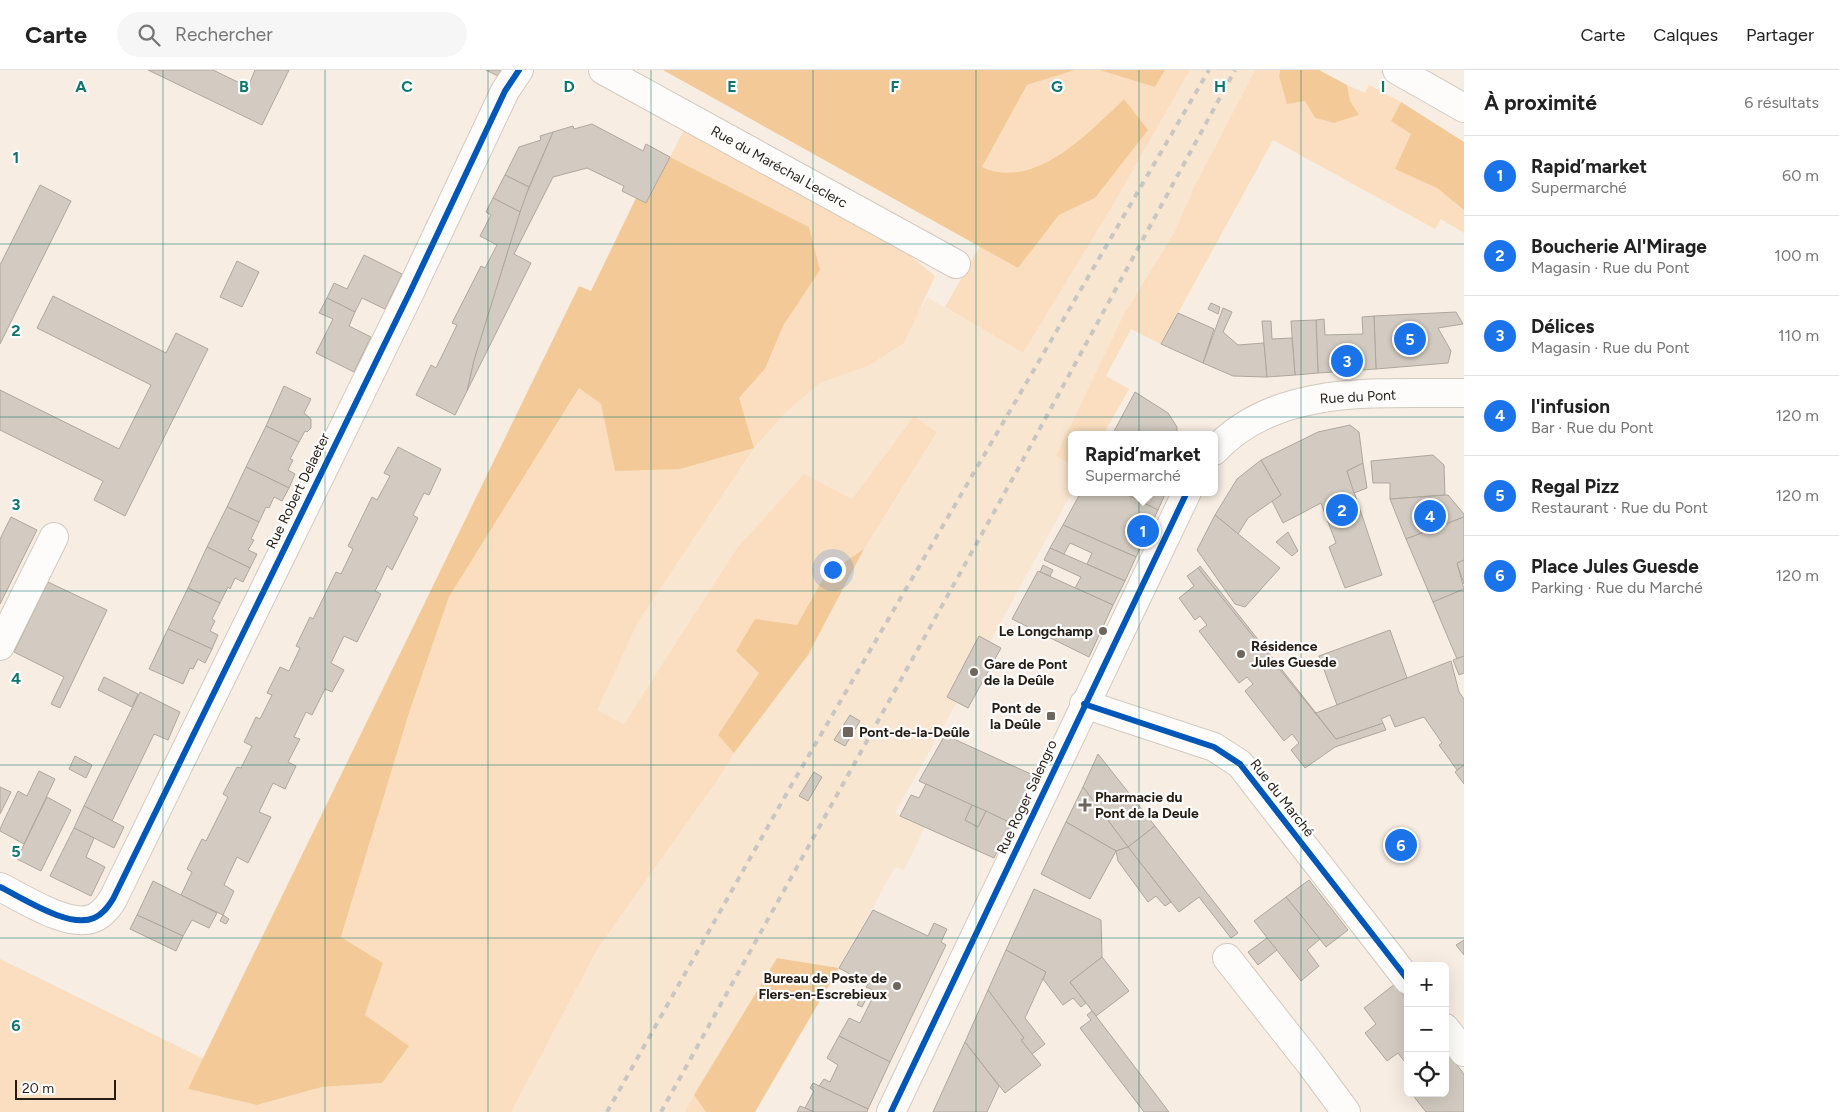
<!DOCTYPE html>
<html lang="fr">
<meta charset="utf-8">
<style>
:root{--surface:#fff;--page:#f6f6f6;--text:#222;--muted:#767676;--line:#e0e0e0;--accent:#1a73e8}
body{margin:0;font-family:Figtree,sans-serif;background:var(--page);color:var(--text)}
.controls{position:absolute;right:15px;bottom:15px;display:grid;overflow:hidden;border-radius:8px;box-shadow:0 5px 20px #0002}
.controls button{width:45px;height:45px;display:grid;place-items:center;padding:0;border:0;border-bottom:1px solid var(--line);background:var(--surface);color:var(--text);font:25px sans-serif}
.scale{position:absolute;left:15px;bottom:12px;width:101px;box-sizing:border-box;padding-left:5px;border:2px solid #251d15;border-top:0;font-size:14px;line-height:18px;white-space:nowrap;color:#251d15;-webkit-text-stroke:4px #fdfdfd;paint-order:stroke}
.you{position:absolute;left:832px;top:499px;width:18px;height:18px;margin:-12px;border:4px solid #fff;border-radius:50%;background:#1a73e8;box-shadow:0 0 0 8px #1a73e833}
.badge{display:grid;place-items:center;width:32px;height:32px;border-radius:50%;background:var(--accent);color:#fff;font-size:16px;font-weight:700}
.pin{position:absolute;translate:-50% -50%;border:2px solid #fff;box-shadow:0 1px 5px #0006}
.popup{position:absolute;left:1068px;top:361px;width:150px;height:65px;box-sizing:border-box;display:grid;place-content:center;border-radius:8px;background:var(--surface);filter:drop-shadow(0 1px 4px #0005);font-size:16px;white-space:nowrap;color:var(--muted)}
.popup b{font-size:19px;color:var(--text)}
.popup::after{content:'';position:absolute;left:50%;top:100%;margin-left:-10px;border:10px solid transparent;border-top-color:var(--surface)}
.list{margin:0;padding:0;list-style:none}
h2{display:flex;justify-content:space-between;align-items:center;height:65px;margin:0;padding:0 20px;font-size:21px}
h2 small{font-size:16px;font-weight:400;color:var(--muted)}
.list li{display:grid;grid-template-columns:32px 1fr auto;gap:15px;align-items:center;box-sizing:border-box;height:80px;padding:0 20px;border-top:1px solid var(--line)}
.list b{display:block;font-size:19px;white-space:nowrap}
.list p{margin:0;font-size:16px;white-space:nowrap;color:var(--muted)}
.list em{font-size:16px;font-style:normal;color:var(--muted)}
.icon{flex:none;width:28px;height:28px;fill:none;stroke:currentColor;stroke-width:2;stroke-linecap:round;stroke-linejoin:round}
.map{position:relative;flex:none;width:1464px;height:1042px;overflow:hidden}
header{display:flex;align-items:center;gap:30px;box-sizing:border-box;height:70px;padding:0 25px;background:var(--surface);border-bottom:1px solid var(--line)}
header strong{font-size:24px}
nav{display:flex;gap:28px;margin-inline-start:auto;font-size:18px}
.search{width:350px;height:45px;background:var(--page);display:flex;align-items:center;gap:12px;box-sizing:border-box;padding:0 18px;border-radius:28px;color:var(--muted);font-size:19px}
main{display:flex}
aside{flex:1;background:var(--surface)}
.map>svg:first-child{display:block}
.built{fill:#f9e6d0}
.green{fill:#fadebf}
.forest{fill:#f3ca97}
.building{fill:#d3cbc1;stroke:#afa79d}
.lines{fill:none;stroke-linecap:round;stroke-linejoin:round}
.minor-casing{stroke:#d2cac0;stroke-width:30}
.major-casing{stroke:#d2cac0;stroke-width:30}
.minor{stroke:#fefcfb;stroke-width:28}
.major{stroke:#fefcfb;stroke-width:28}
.rail{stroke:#c8c6c3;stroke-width:4;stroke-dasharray:6 6;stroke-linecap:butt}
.cycleway-casing{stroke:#fdfdfd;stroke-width:9}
.cycleway{stroke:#0057b8;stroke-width:6}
.grid{fill:none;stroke:#0f766e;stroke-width:1;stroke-opacity:0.55}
.poi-dot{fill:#6e665d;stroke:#fdfdfd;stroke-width:2}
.labels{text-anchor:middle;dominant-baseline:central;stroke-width:4.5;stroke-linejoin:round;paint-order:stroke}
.street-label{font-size:14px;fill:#251d15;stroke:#fdfdfd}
.poi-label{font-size:14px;font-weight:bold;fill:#251d15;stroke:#fdfdfd;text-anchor:start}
.grid-label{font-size:16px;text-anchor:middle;font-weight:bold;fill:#0f766e;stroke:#fdfdfd;stroke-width:4.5;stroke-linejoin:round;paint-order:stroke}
</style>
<header>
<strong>Carte</strong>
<div class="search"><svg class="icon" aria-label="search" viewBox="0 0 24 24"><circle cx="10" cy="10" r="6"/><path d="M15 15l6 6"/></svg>Rechercher</div>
<nav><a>Carte</a><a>Calques</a><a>Partager</a></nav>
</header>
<main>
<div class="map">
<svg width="1464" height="1042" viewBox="0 0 1464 1042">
<rect width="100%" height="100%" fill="#f7ede2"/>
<path class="built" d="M1190 0H1255L1194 117 1174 163 1124 244 1057 386 1072 395V422L990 572 979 567 947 626 957 632 895 743 925 757 904 800 895 797 839 898 777 888 685 1042H511L598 878 721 705 734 683 808 585 864 479 937 362 914 346 852 429 737 478 625 654 596 640 638 552 754 378 786 342 820 313 868 296 924 234 927 227 1023 283 1113 135Z"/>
<g class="green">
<path d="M1075 0H1099L1155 17 1165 0H1190L1113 135 1023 283 945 237 980 176 1018 198 1059 145 1095 128 1124 29C1092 59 1048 106 1000 104 994 103 987 99 982 97L1027 15Z"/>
<path d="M1255 0H1280L1279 6 1305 31 1315 48 1334 53 1359 45 1350 31 1347 15 1365 23 1369 15 1401 32 1391 51 1412 64 1396 99 1437 118 1464 140V163L1441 149 1435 159 1273 70 1161 274 1131 259 1106 306 1129 319 1103 365H1072V395L1056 386 1124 244 1174 163 1194 117Z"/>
<path d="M685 58 893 172 935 206 904 273 868 296 820 313 786 342 754 378 638 552 597 640 624 654 737 478 804 404 852 429 914 346 937 362 864 479 825 505 797 555 760 603 718 665 734 683 721 705 598 878 511 1042H0V889L204 989 188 1019 257 1035 322 1017 382 1013 365 945 383 893 341 867 410 640 449 527 579 318 601 334 616 401 739 328 765 299 783 256 820 200 809 157 670 87Z"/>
<path d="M694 1025 706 1042H685Z"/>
</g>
<g class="forest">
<path d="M663 0H1075L1027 15 982 97C1034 122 1090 61 1124 29L1148 60 1095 128 1059 145 1018 198Z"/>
<path d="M1099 0H1165L1155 17Z"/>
<path d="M1280 0H1319L1347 15 1350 31 1359 45 1334 53 1315 48 1305 31 1287 34 1279 6Z"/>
<path d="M1401 32 1464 72V140L1437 118 1395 99 1411 64 1391 51Z"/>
<path d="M670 87 809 157 820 200 783 256 765 299 739 328 754 378 680 399 615 401 601 334 579 318 449 527 410 640 341 867 383 893 365 945 409 976 382 1013 322 1017 257 1035 188 1019 579 216 591 221 636 128 646 133Z"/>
<path d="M864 479 808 585 734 683 718 665 759 603 736 581 755 549 797 555 825 505Z"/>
<path d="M777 888 839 898 755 1042H706L694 1025Z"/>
</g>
<g class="building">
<path d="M148 0H213L248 17 255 0H289L262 55Z"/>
<path d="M486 0H501L498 6Z"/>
<path d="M592 54 643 81 646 74 670 87 646 133 622 121 624 116 587 98 553 107 514 184 531 193 467 321 474 290 523 132 553 62 573 56 574 59Z"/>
<path d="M553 62 529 117 505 105 519 77 541 70 540 66Z"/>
<path d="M505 105 529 117 520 142 493 128Z"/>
<path d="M40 115 71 131 0 274V195Z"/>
<path d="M493 128 520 142 474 290 467 321 455 345 416 325 431 295 436 298 457 255 452 253 481 196 485 198 497 175 480 166 491 145 486 142Z"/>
<path d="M364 185 402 204 385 239 362 228 355 242 327 228 334 213 347 219Z"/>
<path d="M237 191 259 202 242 237 220 227Z"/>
<path d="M53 226 166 283 176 263 208 279 125 446 94 430 103 411 0 360V320L119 379 151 315 37 258Z"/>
<path d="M327 228 355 242 349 256 371 267 354 302 316 283 333 249 319 243Z"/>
<path d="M1211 233 1220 237 1218 244 1208 239Z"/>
<path d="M1223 238 1232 242 1223 262 1238 275 1264 273 1267 307 1233 306 1203 293Z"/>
<path d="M1456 242 1463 254 1438 258 1451 281 1448 293 1376 299 1374 246Z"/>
<path d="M1178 243 1214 259 1203 293 1161 274Z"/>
<path d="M1374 246 1376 299 1318 303 1316 250 1324 249 1325 265 1363 264 1362 247Z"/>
<path d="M1316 250 1318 303 1295 305 1291 251Z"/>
<path d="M1262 251H1271L1272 269 1292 268 1295 305 1267 307Z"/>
<path d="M284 316 311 329 304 343 311 349V358L307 362 305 361 299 372 266 356Z"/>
<path d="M1135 322 1168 343 1177 357V365H1112Z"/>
<path d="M1350 355 1359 362 1363 393 1347 401 1382 505 1345 518 1329 477 1336 473 1321 433 1283 453 1272 431 1281 425 1261 390 1318 362Z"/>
<path d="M266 356 299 372 290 389 293 390 288 400 295 404 289 418 246 397Z"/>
<path d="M398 377 441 399 429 425 424 423 413 445 418 448 392 500 387 496 382 507 375 521 381 524 357 572 344 566 331 593 344 600 332 622 325 619 312 645 306 642 294 667 300 669 288 692 296 696 285 719 273 713 259 742 271 747 248 793 237 787 224 815 234 821 223 845 181 825 192 802 187 799 202 769 206 771 228 727 223 724 237 697 241 698 252 676 244 672 256 647 260 649 272 625 267 623 280 597 289 601 300 578 296 576 310 547 313 549 336 502 341 504 353 479 348 476 372 427 377 430 390 406 384 403Z"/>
<path d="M1433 385 1444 395 1445 425 1390 429V413H1373L1371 391Z"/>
<path d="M1261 390 1281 425 1248 448 1238 464 1215 445 1237 409Z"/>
<path d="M1363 393 1367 418 1354 423 1347 401Z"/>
<path d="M246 397 289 418 282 431 274 427 269 438 266 437 259 452 227 437Z"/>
<path d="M1081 422H1122L1158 440 1136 487 1063 455Z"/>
<path d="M1122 422H1166L1158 440Z"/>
<path d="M1448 425 1464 444V447L1406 469 1390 429Z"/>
<path d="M227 437 259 452 251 469 254 470 248 480 257 484 250 498 207 477Z"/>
<path d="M1215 445 1280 498 1245 537 1235 534 1197 480Z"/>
<path d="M11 447 37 460 0 534V469Z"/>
<path d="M1464 447V490L1457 493 1464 519 1433 532 1406 469Z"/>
<path d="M1063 455 1136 487 1125 511 1087 494 1092 483 1070 473 1064 484 1050 478Z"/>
<path d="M1288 462 1298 481 1292 486 1276 472Z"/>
<path d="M207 477 250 498 243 512 235 508 230 519 228 517 220 533 188 518Z"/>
<path d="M1050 478 1125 511 1113 535 1075 518 1081 507 1044 490Z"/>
<path d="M1464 490V514L1457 493Z"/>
<path d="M1043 495 1053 500 1050 506 1040 502Z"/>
<path d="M1200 496 1245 553 1316 643 1314 644 1198 498Z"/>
<path d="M1198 498 1336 669 1383 653 1386 660 1335 677 1305 698 1291 680 1299 673 1292 664 1284 671 1245 621 1253 614 1247 607 1239 613 1199 561 1207 555 1200 546 1195 550 1179 528 1194 516 1187 506Z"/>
<path d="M1038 501 1113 535 1089 587 1012 549Z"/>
<path d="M48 512 107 540 60 638 51 634 64 607 14 582Z"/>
<path d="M188 518 220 533 212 549 215 551 210 561 218 565 212 579 168 559Z"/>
<path d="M1464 519V586L1457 589 1433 532Z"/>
<path d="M168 559 212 579 205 593 198 589 193 599 190 598 183 614 149 599Z"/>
<path d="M1390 560 1407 608 1337 635 1319 586Z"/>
<path d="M979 566 1001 578 968 638 947 627Z"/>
<path d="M1464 586V603L1459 605 1453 590Z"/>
<path d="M1451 591 1459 622 1464 629V695L1457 700 1439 675 1442 673 1424 647 1395 657 1390 645 1381 649 1383 653 1336 669 1316 643Z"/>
<path d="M104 607 138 624 132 637 98 620Z"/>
<path d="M140 622 180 642 168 670 154 664 112 751 84 736Z"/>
<path d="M850 645 860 651 845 676 834 670Z"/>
<path d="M945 665 1033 705 1011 753 919 711Z"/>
<path d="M1098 684 1155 756 1128 777 1083 717Z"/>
<path d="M75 686 92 695 86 708 69 699Z"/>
<path d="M1464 695V714L1455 702Z"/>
<path d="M39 701 55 709 24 774 0 761V759L18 721 27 726Z"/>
<path d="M814 702 822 707 808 731 799 726Z"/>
<path d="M926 714 972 735 965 750 978 757 986 741 1011 753 994 788 900 746 911 725 919 728Z"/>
<path d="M0 717 11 722 0 744Z"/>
<path d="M1083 717 1128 777 1116 781 1066 752Z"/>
<path d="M47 727 71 740 41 801 17 789Z"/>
<path d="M972 735 986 741 978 757 965 750Z"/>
<path d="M84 736 124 757 114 778 74 758Z"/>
<path d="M1066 752 1116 781 1090 829 1041 804Z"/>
<path d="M1155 756 1238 863 1231 868 1199 827 1179 842 1128 777Z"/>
<path d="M74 758 94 768 86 787 105 797 91 826 50 806Z"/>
<path d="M1128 777 1171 832 1165 836 1156 826 1148 832 1118 791 1116 781Z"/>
<path d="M1309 810 1348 860 1326 877 1286 827Z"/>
<path d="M153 811 217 843 209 858 192 850 183 866 137 845Z"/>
<path d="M1034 819 1101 850 1102 887 1070 912 1086 933 1081 937 1073 928 1063 935 1043 909 1046 902 1006 880Z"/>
<path d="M1286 827 1320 869 1307 880 1319 896 1301 911 1254 851Z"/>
<path d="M873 840 928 866 934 853 947 859 941 872 946 875 890 992 839 966 849 948 860 953 876 921 866 917 868 914 839 898Z"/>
<path d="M137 845 183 866 176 881 130 859Z"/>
<path d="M223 845 229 849 226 854 220 851Z"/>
<path d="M1267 868 1277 880 1258 895 1248 882Z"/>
<path d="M1464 870V885L1456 875Z"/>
<path d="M1006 880 1046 902 1025 948 1045 974 1032 984 1021 970 1024 968 988 920Z"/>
<path d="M1102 887 1129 921 1096 946 1070 912Z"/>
<path d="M1395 914 1408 931V996L1398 983 1387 991 1365 963 1376 954 1364 938Z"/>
<path d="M988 920 1024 968 1021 970 1041 995 1005 1023 965 972Z"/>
<path d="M863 923 868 925 862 937 857 935Z"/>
<path d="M1092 941 1096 946 1169 1042H1144L1080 958 1091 950 1087 945Z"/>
<path d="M839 966 890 992 868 1039 819 1016 824 1009 830 1012 838 995 827 988Z"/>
<path d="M965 972 999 1016 987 1042H933Z"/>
<path d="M1445 980 1464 1004V1042H1426L1411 1023H1445Z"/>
<path d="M813 1013 868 1039 867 1042H814L805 1038 814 1021 810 1018Z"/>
<path d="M800 1036 805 1038 814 1042H797Z"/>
</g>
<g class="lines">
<defs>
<g id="minor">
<path d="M603 0 956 194"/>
<path d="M1214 381C1277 313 1379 324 1464 323"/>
<path d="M0 576 54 467"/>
<path d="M1084 634 1214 677 1240 694 1408 910"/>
<path d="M0 817C23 828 69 859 94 848 103 844 108 837 113 829L411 220 505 21 519 0"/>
<path d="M1227 888 1309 992 1346 1042"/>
<path d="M1445 958 1464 982"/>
<path d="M891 1042 1187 422"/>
</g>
<path id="major" d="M1397 0 1464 38"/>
</defs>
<use href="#minor" class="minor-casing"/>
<use href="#major" class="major-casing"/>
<use href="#minor" class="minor"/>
<use href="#major" class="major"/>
<g class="rail">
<path d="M607 1042 788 721 1209 0"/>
<path d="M661 1042 1019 397 1235 0"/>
</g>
<defs>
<g id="cycleway">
<path d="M1084 634 1214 677 1240 694 1408 910"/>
<path d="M0 817C23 828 69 859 94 848 103 844 108 837 113 829L411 220 505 21 519 0"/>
<path d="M891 1042 1187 422"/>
</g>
</defs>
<use href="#cycleway" class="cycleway-casing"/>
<use href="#cycleway" class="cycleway"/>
</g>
<path class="grid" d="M163 0V1042M325 0V1042M488 0V1042M651 0V1042M813 0V1042M976 0V1042M1139 0V1042M1301 0V1042M0 174H1464M0 347H1464M0 521H1464M0 695H1464M0 868H1464"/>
<g class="poi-dot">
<circle cx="1103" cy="561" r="5"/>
<circle cx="1241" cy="584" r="5"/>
<circle cx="974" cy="602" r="5"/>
<rect x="1046" y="641" width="10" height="10" rx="2.5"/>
<rect x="842" y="656" width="12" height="12" rx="2.5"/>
<path d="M1082.5 727.5h5v5h5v5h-5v5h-5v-5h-5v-5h5z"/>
<circle cx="897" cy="916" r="5"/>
</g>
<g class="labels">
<g class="street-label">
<text transform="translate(779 97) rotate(29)">Rue du Maréchal Leclerc</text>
<text transform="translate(1358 327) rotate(-3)">Rue du Pont</text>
<text transform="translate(298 421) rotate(-64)">Rue Robert Delaeter</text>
<text transform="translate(1027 727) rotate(-65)">Rue Roger Salengro</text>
<text transform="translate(1282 728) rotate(52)">Rue du Marché</text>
</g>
<g class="poi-label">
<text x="1093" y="561" text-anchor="end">Le Longchamp</text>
<text x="1251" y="576">Résidence<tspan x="1251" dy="16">Jules Guesde</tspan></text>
<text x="984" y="594">Gare de Pont<tspan x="984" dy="16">de la Deûle</tspan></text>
<text x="1041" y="638" text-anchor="end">Pont de<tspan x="1041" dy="16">la Deûle</tspan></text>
<text x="859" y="662">Pont-de-la-Deûle</text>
<text x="1095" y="727">Pharmacie du<tspan x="1095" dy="16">Pont de la Deule</tspan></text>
<text x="887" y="908" text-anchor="end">Bureau de Poste de<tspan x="887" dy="16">Flers-en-Escrebieux</tspan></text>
</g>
</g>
<g class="grid-label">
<text x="81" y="22">A</text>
<text x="244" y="22">B</text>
<text x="407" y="22">C</text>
<text x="569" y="22">D</text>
<text x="732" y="22">E</text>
<text x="895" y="22">F</text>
<text x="1057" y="22">G</text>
<text x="1220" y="22">H</text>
<text x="1383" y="22">I</text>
<text x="16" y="93">1</text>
<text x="16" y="266">2</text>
<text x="16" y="440">3</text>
<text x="16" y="614">4</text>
<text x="16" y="787">5</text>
<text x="16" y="961">6</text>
</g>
</svg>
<div class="controls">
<button>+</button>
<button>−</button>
<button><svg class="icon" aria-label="locate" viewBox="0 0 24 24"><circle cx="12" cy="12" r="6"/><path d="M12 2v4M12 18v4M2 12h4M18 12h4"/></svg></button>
</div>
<div class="scale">20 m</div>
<div class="you"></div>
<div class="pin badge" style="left:1143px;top:461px">1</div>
<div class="popup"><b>Rapid’market</b>Supermarché</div>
<div class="pin badge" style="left:1342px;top:440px">2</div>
<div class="pin badge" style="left:1347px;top:291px">3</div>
<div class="pin badge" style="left:1430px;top:446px">4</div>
<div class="pin badge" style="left:1410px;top:269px">5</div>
<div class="pin badge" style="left:1401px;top:775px">6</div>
</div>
<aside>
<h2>À proximité<small>6 résultats</small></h2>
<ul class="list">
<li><span class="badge">1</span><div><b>Rapid’market</b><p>Supermarché</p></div><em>60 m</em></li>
<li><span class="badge">2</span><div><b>Boucherie Al'Mirage</b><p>Magasin · Rue du Pont</p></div><em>100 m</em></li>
<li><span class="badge">3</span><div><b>Délices</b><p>Magasin · Rue du Pont</p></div><em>110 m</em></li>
<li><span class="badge">4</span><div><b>l'infusion</b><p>Bar · Rue du Pont</p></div><em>120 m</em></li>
<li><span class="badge">5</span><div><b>Regal Pizz</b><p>Restaurant · Rue du Pont</p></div><em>120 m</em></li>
<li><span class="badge">6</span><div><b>Place Jules Guesde</b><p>Parking · Rue du Marché</p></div><em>120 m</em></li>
</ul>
</aside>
</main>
